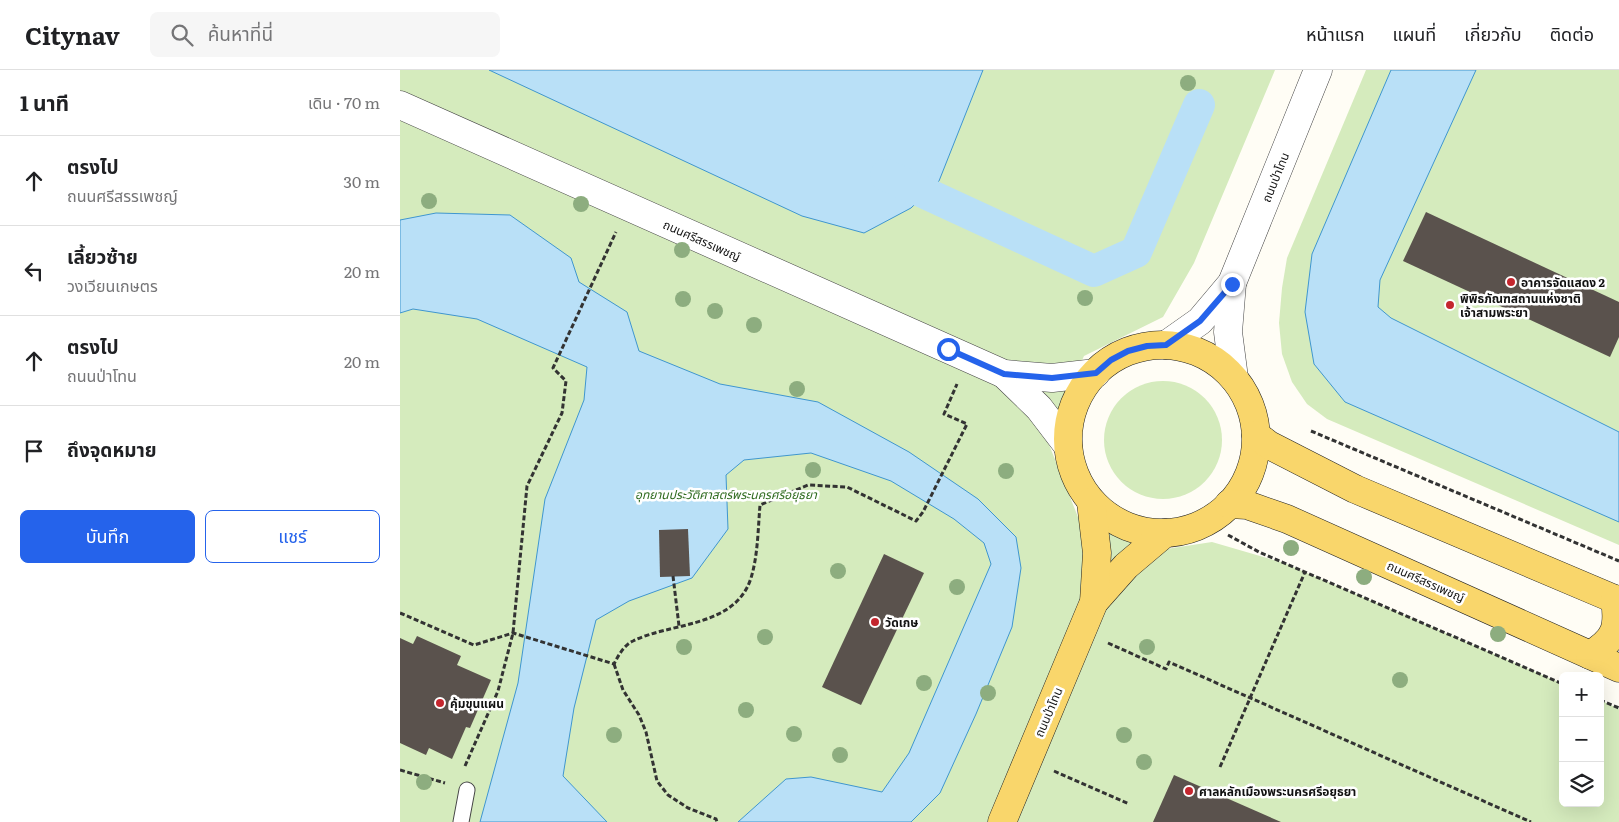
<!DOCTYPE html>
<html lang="th">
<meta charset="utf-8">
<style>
:root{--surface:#fff;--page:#f6f6f6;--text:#202124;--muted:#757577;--line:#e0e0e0;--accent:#2563eb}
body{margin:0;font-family:Literata,"Noto Sans Thai",serif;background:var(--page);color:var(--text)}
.controls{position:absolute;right:15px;bottom:15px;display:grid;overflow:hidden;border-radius:8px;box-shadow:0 5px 20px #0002}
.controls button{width:45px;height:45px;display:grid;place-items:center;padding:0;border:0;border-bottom:1px solid var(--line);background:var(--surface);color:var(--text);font:25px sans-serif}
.stop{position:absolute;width:15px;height:15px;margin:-11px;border:4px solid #2563eb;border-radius:50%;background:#fff}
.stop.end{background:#2563eb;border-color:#fff;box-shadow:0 1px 5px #0008}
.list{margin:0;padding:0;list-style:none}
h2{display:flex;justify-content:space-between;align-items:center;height:65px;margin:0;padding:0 20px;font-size:21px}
h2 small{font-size:16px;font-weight:400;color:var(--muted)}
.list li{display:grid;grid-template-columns:32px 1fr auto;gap:15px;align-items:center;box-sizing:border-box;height:90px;padding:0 20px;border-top:1px solid var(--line)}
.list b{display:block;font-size:19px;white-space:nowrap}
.list p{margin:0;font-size:16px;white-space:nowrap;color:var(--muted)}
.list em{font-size:16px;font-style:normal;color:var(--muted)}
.actions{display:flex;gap:10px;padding:15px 20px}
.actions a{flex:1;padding:11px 0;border:1px solid var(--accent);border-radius:8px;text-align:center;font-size:18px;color:var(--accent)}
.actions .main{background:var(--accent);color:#fff}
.icon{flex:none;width:28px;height:28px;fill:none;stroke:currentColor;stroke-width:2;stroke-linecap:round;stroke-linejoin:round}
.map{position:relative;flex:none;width:1219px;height:752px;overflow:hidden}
header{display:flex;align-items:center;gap:30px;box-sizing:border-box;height:70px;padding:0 25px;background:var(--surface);border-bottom:1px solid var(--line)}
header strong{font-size:24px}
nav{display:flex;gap:28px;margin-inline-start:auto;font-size:18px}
.search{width:350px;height:45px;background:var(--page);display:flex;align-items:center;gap:12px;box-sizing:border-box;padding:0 18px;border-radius:8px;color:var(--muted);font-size:19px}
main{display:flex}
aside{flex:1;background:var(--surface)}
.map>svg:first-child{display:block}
.green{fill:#d5ebbd}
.water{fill:#b9e0f7;stroke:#3f96cf}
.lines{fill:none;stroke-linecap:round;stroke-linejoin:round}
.canal{stroke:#b9e0f7;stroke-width:32}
.building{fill:#5a524d}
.service-casing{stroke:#444;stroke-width:17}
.tertiary-casing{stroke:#444;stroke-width:29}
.primary-casing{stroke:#222;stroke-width:29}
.path{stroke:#333;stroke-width:3;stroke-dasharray:5 2.5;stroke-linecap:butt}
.service{stroke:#fff;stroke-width:15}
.tertiary{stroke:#fff;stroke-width:28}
.primary{stroke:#f9d66b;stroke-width:28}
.tree{fill:#8dad7f}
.route{stroke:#2563eb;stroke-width:6}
.poi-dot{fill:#c4262e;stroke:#fff;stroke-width:2}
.labels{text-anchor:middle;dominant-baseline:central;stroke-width:5;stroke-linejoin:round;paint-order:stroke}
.street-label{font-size:12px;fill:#111;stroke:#fff}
.poi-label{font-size:12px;font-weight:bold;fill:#111;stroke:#fff;text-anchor:start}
.park-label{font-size:12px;font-style:italic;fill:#2f6b1f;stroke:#fff}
</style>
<header>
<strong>Citynav</strong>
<div class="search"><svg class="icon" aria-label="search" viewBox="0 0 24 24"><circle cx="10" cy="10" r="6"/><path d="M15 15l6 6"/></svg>ค้นหาที่นี่</div>
<nav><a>หน้าแรก</a><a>แผนที่</a><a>เกี่ยวกับ</a><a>ติดต่อ</a></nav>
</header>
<main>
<aside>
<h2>1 นาที<small>เดิน · 70 m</small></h2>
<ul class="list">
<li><svg class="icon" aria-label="ahead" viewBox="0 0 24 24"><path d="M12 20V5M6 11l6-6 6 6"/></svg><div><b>ตรงไป</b><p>ถนนศรีสรรเพชญ์</p></div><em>30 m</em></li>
<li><svg class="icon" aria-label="left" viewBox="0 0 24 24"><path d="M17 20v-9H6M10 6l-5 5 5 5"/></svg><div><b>เลี้ยวซ้าย</b><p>วงเวียนเกษตร</p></div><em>20 m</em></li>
<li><svg class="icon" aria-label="ahead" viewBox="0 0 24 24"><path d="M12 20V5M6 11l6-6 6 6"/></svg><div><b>ตรงไป</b><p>ถนนป่าโทน</p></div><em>20 m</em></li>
<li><svg class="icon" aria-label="arrive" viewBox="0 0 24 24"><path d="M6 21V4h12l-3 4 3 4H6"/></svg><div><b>ถึงจุดหมาย</b></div></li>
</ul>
<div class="actions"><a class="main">บันทึก</a><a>แชร์</a></div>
</aside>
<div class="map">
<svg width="1219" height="752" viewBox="0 0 1219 752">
<rect width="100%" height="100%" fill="#fffdf5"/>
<g class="green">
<path d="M0 0H875L794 193 763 247 684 286 646 367 678 447 753 481 812 472 884 493 1163 614V733H1200V630L1219 639V752H0Z"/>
<path d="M966 0H1219V475L927 349 907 334 892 312 882 284 879 253 882 218 887 188Z"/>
<circle cx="763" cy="370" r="59"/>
</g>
<g class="water">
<path d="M89 0H583L539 111 511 138 464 163 402 146Z"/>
<path d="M991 0H1076L980 210 978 237 991 248 1219 362V452L945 332 914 294 905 242 912 184Z"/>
<path d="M36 143 110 145 171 188 179 212 227 242 239 281 320 314 418 332 509 382 578 429 616 467 621 498 612 557 576 644 540 723 511 752H338L386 709 411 707 482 722 509 683 591 494 584 473 554 449 491 411 411 383 344 390 326 405 328 459 292 508 229 531 196 550 174 638 163 706 207 752H80L118 613 145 429 184 330 187 297 77 249 13 239 0 243V150Z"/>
</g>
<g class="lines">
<path class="canal" d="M486 105 694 201 736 182 799 35"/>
</g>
<g class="building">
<path d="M1026 142 1219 232V267L1210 287 1003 191Z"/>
<path d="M288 459 290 506 260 507 259 460Z"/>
<path d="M484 484 524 503 461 635 422 617Z"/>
<path d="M17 566 61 586 57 595 91 610 70 658 66 657 52 689 29 678 26 685 0 673V568L13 574Z"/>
<path d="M774 705 881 752H753Z"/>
</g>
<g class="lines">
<defs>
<path id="service" d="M61 752 67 720"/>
<g id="tertiary">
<path d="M0 35 604 304 652 308 696 303"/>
<path d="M832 213 828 262 834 308"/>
<path d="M766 275 800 251 832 213 918 0"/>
<path d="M604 304 639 338 668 376"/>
</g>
<g id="primary">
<circle cx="762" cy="369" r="94"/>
<path d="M856 365 869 375 955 419 1219 531"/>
<path d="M829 434 847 435 887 449 1219 598"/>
<path d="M694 532 726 496 765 463"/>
<path d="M1190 585C1216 569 1219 558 1215 529"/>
<path d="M602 752 694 532 697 483 691 432"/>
</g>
</defs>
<use href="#service" class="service-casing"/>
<use href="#tertiary" class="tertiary-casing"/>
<use href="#primary" class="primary-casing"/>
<g class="path">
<path d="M911 361 1219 491"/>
<path d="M828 465 859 482 1163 614"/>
<path d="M273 506 279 556"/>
<path d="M0 543 74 575 113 563 214 594C218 586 224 575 233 571 271 552 335 558 351 508 358 485 358 459 360 435L408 415 447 417 516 451 523 442 567 354 544 344 557 314"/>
<path d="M708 573 766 599 769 592 1131 752"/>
<path d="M214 594 223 620 239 645 246 662 257 711 268 725 288 738 316 749 317 752"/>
<path d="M1200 630 1219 638"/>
<path d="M65 696 98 621 113 563 127 416 162 343 166 311 153 298 216 162"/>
<path d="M820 697 905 502"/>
<path d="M0 700 45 713"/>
<path d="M654 701 729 734"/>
</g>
<use href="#service" class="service"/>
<use href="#tertiary" class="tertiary"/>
<use href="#primary" class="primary"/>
</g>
<g class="tree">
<circle cx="788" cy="13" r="8"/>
<circle cx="29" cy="131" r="8"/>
<circle cx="181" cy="134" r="8"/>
<circle cx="282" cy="180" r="8"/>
<circle cx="685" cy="228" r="8"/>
<circle cx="283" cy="229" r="8"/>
<circle cx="315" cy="241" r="8"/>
<circle cx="354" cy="255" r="8"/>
<circle cx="397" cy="319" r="8"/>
<circle cx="413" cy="400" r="8"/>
<circle cx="606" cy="401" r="8"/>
<circle cx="891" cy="478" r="8"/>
<circle cx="438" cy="501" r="8"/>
<circle cx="964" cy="507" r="8"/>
<circle cx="557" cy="517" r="8"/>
<circle cx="1098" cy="564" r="8"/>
<circle cx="365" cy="567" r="8"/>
<circle cx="284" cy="577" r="8"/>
<circle cx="747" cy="577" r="8"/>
<circle cx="1000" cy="610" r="8"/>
<circle cx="524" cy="613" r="8"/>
<circle cx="588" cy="623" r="8"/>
<circle cx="346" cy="640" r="8"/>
<circle cx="394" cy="664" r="8"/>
<circle cx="214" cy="665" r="8"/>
<circle cx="724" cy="665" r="8"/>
<circle cx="440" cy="685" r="8"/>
<circle cx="744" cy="692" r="8"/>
<circle cx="24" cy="712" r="8"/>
</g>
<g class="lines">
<path class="route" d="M548 279 604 304 652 308 696 303 711 290 728 281 747 276 766 275 800 251 832 214"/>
</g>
<g class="poi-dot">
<circle cx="1111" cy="212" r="5"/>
<circle cx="1050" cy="235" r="5"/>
<circle cx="475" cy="552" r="5"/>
<circle cx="40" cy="633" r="5"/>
<circle cx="789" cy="721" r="5"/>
</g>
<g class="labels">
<g class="street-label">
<text transform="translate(875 107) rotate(-68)">ถนนป่าโทน</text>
<text transform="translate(302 170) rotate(24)">ถนนศรีสรรเพชญ์</text>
<text transform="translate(1026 511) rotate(24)">ถนนศรีสรรเพชญ์</text>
<text transform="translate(648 642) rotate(-67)">ถนนป่าโทน</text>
</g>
<g class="poi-label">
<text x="1121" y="212">อาคารจัดแสดง 2</text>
<text x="1060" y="228">พิพิธภัณฑสถานแห่งชาติ<tspan x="1060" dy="14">เจ้าสามพระยา</tspan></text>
<text x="485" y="552">วัดเกษ</text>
<text x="50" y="633">คุ้มขุนแผน</text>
<text x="799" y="721">ศาลหลักเมืองพระนครศรีอยุธยา</text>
</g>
<g class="park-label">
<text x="326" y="424">อุทยานประวัติศาสตร์พระนครศรีอยุธยา</text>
</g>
</g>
</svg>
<div class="controls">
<button>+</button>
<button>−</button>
<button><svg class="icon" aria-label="layers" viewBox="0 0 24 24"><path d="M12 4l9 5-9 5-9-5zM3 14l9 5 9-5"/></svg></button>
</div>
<div class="stop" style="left:548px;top:279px"></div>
<div class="stop end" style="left:832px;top:214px"></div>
</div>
</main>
